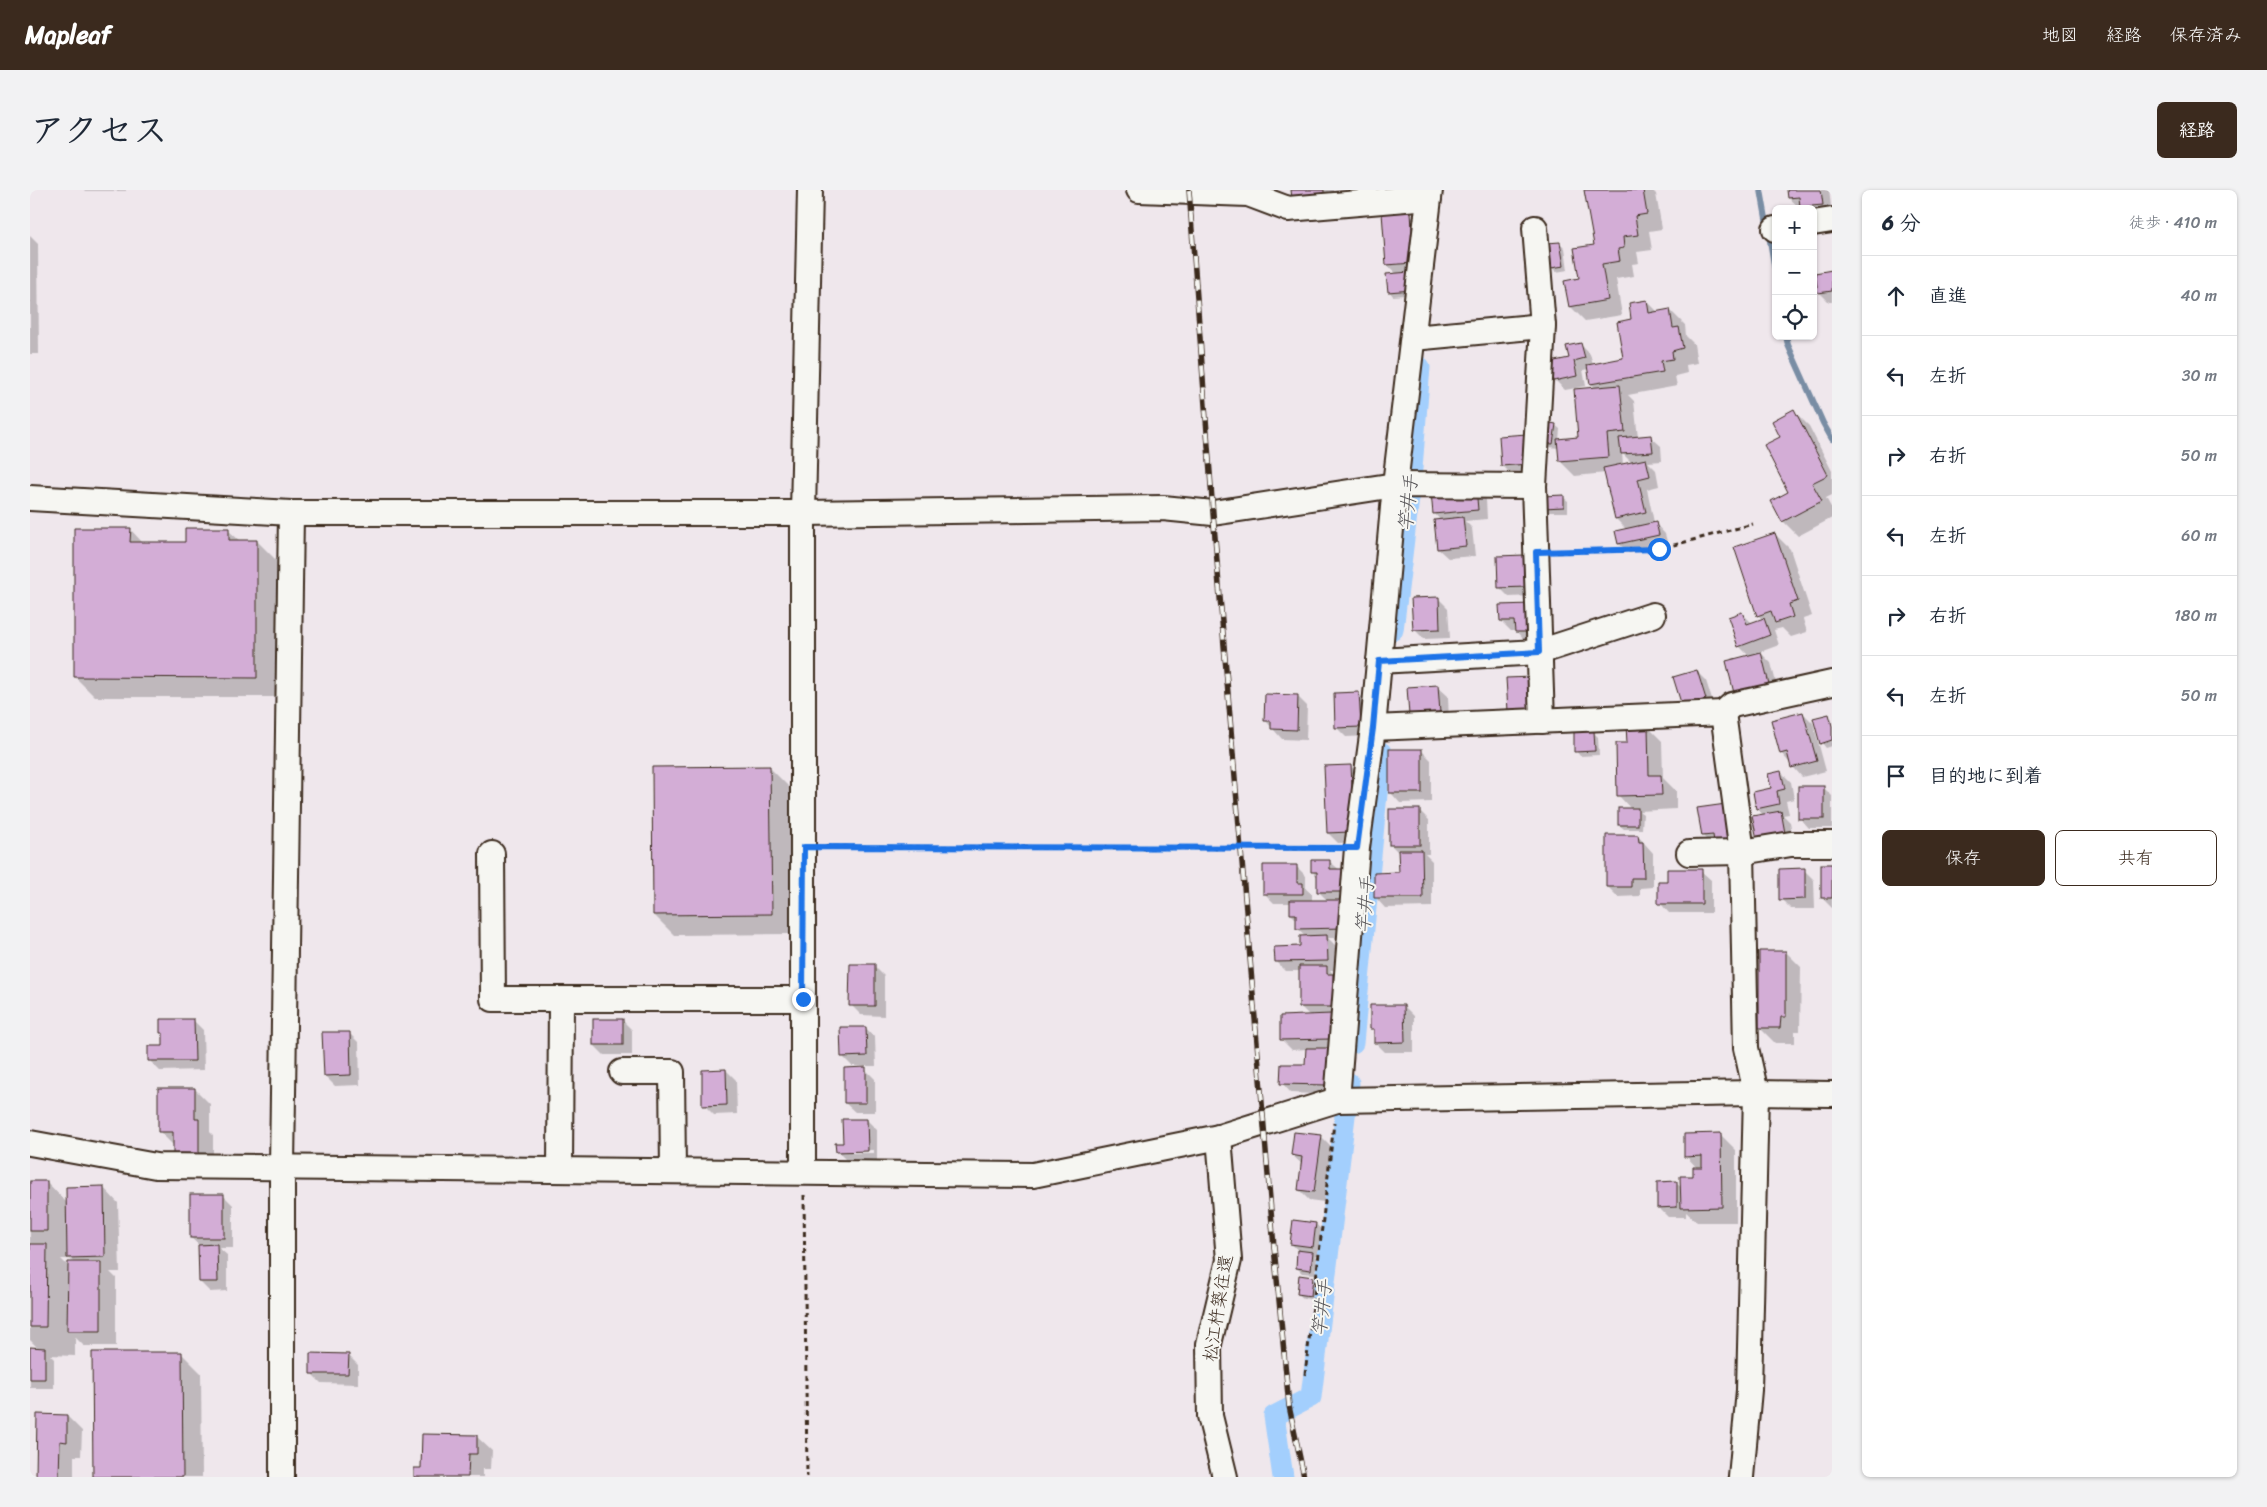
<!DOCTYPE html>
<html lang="ja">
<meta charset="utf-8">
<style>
:root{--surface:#fff;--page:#f2f2f3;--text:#1f2937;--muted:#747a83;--line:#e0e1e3;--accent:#3b2a1e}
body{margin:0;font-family:Sriracha,"Klee One",sans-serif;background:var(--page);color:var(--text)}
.controls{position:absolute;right:15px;top:15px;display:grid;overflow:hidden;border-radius:8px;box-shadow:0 1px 4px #0004}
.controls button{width:45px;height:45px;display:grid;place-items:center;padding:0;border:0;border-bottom:1px solid var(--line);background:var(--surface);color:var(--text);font:25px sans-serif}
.stop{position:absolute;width:15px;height:15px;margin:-11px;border:4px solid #1a73e8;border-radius:50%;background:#fff}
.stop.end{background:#1a73e8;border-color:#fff;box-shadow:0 1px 5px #0008}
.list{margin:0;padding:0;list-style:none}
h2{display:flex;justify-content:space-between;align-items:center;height:65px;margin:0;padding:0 20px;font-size:21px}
h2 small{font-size:16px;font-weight:400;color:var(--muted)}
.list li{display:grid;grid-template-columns:32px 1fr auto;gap:15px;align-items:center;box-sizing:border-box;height:80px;padding:0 20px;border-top:1px solid var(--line)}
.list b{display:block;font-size:19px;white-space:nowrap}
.list em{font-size:16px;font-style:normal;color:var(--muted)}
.actions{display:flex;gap:10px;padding:15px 20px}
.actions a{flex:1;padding:11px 0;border:1px solid var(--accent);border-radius:8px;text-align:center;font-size:18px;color:var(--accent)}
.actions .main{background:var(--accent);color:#fff}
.icon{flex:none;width:28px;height:28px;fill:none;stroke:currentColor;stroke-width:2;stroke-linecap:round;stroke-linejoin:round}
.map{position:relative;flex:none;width:1802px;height:1287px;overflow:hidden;border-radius:8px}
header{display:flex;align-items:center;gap:30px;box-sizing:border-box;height:70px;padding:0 25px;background:var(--accent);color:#fff}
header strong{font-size:24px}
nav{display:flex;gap:28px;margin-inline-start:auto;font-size:18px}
.intro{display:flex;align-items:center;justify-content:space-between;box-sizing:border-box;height:120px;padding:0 30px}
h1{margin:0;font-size:35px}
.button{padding:12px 22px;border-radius:8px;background:var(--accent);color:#fff;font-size:18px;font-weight:700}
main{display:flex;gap:30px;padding:0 30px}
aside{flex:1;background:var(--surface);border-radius:8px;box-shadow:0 1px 4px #0004}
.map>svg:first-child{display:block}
.shadow{fill:#0003;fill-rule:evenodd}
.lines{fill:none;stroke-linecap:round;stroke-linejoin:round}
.stream{stroke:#798da4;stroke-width:6}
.canal{stroke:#a3cffd;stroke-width:21}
.building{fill:#d3add6;stroke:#3b2a1e}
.minor-casing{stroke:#3b2a1e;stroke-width:28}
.path{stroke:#3b2a1e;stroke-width:3;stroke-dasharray:5 4;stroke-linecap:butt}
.minor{stroke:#f6f6f2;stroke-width:24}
.rail-casing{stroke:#3b2a1e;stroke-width:5.5}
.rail{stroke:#f6f6f2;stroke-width:4;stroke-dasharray:11;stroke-linecap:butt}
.route{stroke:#1a73e8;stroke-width:6}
.labels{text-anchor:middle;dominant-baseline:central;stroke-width:4;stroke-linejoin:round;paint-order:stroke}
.street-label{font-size:18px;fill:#3b2a1e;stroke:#f6f6f2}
.water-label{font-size:19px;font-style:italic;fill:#555356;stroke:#f6f6f2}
</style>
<header>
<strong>Mapleaf</strong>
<nav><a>地図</a><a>経路</a><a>保存済み</a></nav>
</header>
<div class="intro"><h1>アクセス</h1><a class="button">経路</a></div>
<main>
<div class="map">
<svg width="1802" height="1287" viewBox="0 0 1802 1287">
<rect width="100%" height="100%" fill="#efe7ec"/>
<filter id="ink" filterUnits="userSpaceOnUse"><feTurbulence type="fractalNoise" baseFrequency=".02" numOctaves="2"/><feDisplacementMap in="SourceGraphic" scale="10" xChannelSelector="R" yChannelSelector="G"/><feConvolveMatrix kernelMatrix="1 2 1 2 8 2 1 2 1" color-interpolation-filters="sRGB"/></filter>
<g filter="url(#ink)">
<g class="shadow">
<path d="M54 0H96V1H55Z"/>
<path d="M1263 0H1303L1304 15Z"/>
<path d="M1320 0H1379L1320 8Z"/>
<path d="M1556 0H1622L1626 4 1632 39 1619 41 1622 60 1607 62 1609 73 1602 74 1604 86 1586 89 1592 125 1555 131 1540 116 1565 56Z"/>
<path d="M1759 0H1799L1802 24 1783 26V19L1769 17 1759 8Z"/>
<path d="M1380 23 1390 33 1386 104 1363 106 1359 101 1367 84 1357 75Z"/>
<path d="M0 46 8 54 9 164H0Z"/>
<path d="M1530 53 1535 58 1538 80 1526 82 1522 77Z"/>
<path d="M1802 81V112H1799L1789 102Z"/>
<path d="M1617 111 1628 122 1640 120 1655 135 1656 146 1664 154 1667 173 1656 175 1657 183 1645 186 1647 196 1598 205 1604 211 1608 248 1621 247 1631 256 1632 271 1618 272 1626 280 1629 296 1617 299 1624 332 1635 344 1638 355 1599 363 1589 354 1597 340 1586 329 1576 283 1545 286 1530 271 1529 258 1518 257 1513 252 1525 235 1530 239 1529 250 1549 248 1566 198 1561 194 1559 179 1553 180 1556 196 1535 200 1525 190 1550 154 1560 164 1563 175 1594 169 1603 130ZM1592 263 1602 273 1593 275Z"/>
<path d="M1764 221 1779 236 1802 281V305L1796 308 1802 319V328L1768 346 1753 331 1760 303 1752 247Z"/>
<path d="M1470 248 1508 284 1483 286 1473 276Z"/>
<path d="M1446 299 1456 309 1457 329 1435 331 1442 338 1445 366 1418 368 1408 359 1411 331 1404 323Z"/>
<path d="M1533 307 1538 311V322H1518L1514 318Z"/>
<path d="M100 339 114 354H156L198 340 210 351H227L247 371 246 507H65L45 487Z"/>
<path d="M1745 344 1760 359 1782 426 1773 429 1777 442 1761 447 1752 438 1744 440 1749 455 1730 462 1741 473 1749 504 1715 512 1719 466 1709 456 1712 423 1723 434 1733 430 1728 425Z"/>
<path d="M1469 367 1505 406 1479 407 1469 397Z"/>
<path d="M1408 408 1418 418 1420 448 1394 449 1384 439Z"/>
<path d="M1471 417 1511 451 1496 452 1486 441H1481L1471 431Z"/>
<path d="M1666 481 1676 491 1685 519 1663 525Z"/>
<path d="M1408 497 1418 506 1419 532 1390 534Z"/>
<path d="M1328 503 1338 513 1340 546 1316 547 1307 538Z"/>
<path d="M1267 506 1277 516 1276 550 1252 549 1235 530Z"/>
<path d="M1773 523 1783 533 1796 581 1772 587 1751 563Z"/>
<path d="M1798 525 1802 529V556L1796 558 1792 553Z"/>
<path d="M1617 536 1632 551 1633 588 1646 601V619L1609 621 1613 624 1612 639H1594L1589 635 1602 620 1589 606 1598 554Z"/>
<path d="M1564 543 1568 547 1569 565 1550 566 1546 561Z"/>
<path d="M1391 560 1401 570V612L1370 613 1361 603Z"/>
<path d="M1321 576 1330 586 1329 652 1308 653 1298 643Z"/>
<path d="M740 578 760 598 761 744 644 745 624 725Z"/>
<path d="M1751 582 1761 592 1764 609 1756 611 1759 624 1753 625 1760 632 1764 653 1727 619 1743 599Z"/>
<path d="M1793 597 1802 606V638H1779L1770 628Z"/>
<path d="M1669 619 1711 659 1683 656 1673 646Z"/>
<path d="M1389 620 1399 630V664H1395L1402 671V717L1355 718 1346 708 1370 683V664L1360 654Z"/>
<path d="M1608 646 1623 663V697L1610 698V706L1588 707 1578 697Z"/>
<path d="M1299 671 1322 690 1325 748H1298L1307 757V780H1300L1307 788 1312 826H1301L1310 835 1311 858 1297 859 1308 870 1307 905 1261 903 1252 893 1277 876V859L1262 860 1252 850 1280 826 1270 816V781H1256L1246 771 1271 758 1277 747 1267 738V730L1261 724V713H1244L1234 703 1266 676 1276 686V699L1282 704V711H1298L1289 702 1288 688 1283 682Z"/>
<path d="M1802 675V718L1792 708Z"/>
<path d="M1774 680 1784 690 1785 719H1761L1751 709Z"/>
<path d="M1671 681 1681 690V723H1639L1630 713 1638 692Z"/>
<path d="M1756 762 1771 777 1770 841H1765V853H1745L1730 838Z"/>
<path d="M844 776 854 786V826L831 825 821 815Z"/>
<path d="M1374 816 1384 826V862H1355L1345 852V842L1342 838Z"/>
<path d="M163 830 173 840 174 880 130 881 120 871 135 857V846L131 843Z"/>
<path d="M592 830 602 840V865H574L564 855Z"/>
<path d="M836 838 845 848 846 876H822L812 866Z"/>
<path d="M319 843 329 853 330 895 305 896 295 886Z"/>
<path d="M835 879 845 889V922H825L815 913Z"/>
<path d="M696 880 706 890 707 924 684 925 674 915Z"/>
<path d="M165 899 180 914V942L183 945V978H159L144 963V956L129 941Z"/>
<path d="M837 930 847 940V971H817L807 961ZM822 960H844V963H822Z"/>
<path d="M1691 945 1706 960V1032H1667L1656 1022V1027H1638L1628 1017 1646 993 1652 998 1665 987 1668 979 1656 966Z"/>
<path d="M1291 946 1301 956 1294 1012 1279 1010 1269 1000 1273 975 1262 965Z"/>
<path d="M0 992H17L37 1013 73 997 88 1013 90 1082H80L86 1088V1156H54L45 1147V1166L20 1165 24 1169V1198H0V1159H9L0 1150V1055H2L0 1053ZM31 1069H40L44 1073 39 1077Z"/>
<path d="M193 1005 203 1015V1058H189L197 1065V1101L180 1102 170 1092V1056L161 1048Z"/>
<path d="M1286 1034 1295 1044 1293 1066 1285 1065 1287 1068 1285 1084 1272 1083 1267 1078 1269 1061 1261 1054Z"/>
<path d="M1282 1088 1287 1093 1285 1110 1273 1108 1268 1104Z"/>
<path d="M151 1163 171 1183 172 1287H64Z"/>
<path d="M318 1165 328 1175V1194L291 1193 281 1183Z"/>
<path d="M37 1226 52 1241 51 1266H44V1287H7Z"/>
<path d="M446 1246 462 1261 461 1279H453V1287H385L393 1279Z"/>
</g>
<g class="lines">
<g class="stream">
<path d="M1731 0 1746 85"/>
<path d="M1756 146 1758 155 1793 233 1802 249"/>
</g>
<g class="canal">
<path d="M1363 440 1381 291 1390 177"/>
<path d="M1323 853 1351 562"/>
<path d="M1253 1287 1244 1226 1281 1207 1319 893"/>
</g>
</g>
<g class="building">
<path d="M1261 0H1294V6L1262 8Z"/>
<path d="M1554 0H1613L1617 24 1605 26 1608 45 1593 47 1594 58 1588 59 1590 71 1572 74 1578 110 1539 117 1534 91 1549 88 1544 58 1564 55Z"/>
<path d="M1757 0H1791L1793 15 1770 17 1769 7 1758 8Z"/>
<path d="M1381 22 1384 73 1356 75 1352 23Z"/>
<path d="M1530 52 1534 76 1521 78 1517 53Z"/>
<path d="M1802 80V101L1788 103 1785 83Z"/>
<path d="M1380 82 1382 100 1358 102 1356 84Z"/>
<path d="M1617 110 1619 123 1640 119 1643 138 1649 137 1653 158 1642 161 1643 169 1631 171 1633 182 1560 194 1557 175 1593 168 1587 132 1601 129 1599 113Z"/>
<path d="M1551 153 1555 168 1544 171 1547 186 1524 191 1520 172 1539 168 1536 156Z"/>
<path d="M1590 195 1595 242 1577 244 1579 267 1529 271 1527 249 1548 247 1544 199Z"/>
<path d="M1764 219 1798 285 1782 293 1792 311 1752 332 1741 311 1758 302 1734 255 1750 247 1742 231Z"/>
<path d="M1515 232 1526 234 1523 254 1512 253Z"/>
<path d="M1497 244 1499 274 1471 276 1469 246Z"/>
<path d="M1621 245 1623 262 1591 264 1589 248Z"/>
<path d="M1616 269 1620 286 1608 289 1616 322 1585 329 1573 278Z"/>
<path d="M1446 297 1448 320 1403 324 1401 302Z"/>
<path d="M1534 305V317L1513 318 1512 306Z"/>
<path d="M1433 327 1436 356 1407 359 1404 330Z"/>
<path d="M1626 332 1629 345 1588 354 1585 341Z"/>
<path d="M44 338H101L100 352H155V338H199V350H227V488L44 487Z"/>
<path d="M1745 343 1768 411 1759 414 1763 427 1745 433 1741 421 1727 426 1704 357Z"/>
<path d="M1495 365 1496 397 1468 398 1467 366Z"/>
<path d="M1409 407 1410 439 1383 440 1381 408Z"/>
<path d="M1501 414 1502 442H1485L1484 431H1470L1469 415Z"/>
<path d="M1712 422 1717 434 1734 428 1740 445 1708 457 1698 427Z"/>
<path d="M1731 462 1739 494 1704 503 1696 471Z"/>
<path d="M1667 480 1676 509 1652 516 1643 487Z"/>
<path d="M1502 487 1504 519 1478 521 1476 488Z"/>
<path d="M1408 495 1410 523 1379 525 1377 497Z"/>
<path d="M1329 502 1331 537 1305 538 1304 503Z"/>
<path d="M1235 504 1268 505 1267 540 1241 539V531H1234Z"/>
<path d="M1773 522 1787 571 1761 578 1757 562 1750 564 1741 530Z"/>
<path d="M1799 524 1802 536V550L1790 554 1783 528Z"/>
<path d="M1596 535H1618L1619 585H1631L1632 605 1587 606 1586 553H1597Z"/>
<path d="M1564 541 1565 561 1544 562V542Z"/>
<rect x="1359" y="559" width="33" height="44"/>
<path d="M1321 575 1323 618 1319 619 1320 642 1297 643 1294 576Z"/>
<path d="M740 576 742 724 623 725 622 577Z"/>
<path d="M1751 581 1755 599 1747 601 1749 614 1726 619 1723 602 1741 598 1738 584Z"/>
<rect x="1768" y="596" width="26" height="33"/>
<path d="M1696 614 1701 649 1684 652 1683 645 1672 646 1667 618Z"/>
<rect x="1588" y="618" width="20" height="17"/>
<rect x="1359" y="619" width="31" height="36"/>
<path d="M1751 621 1755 643 1727 649 1722 626Z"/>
<path d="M1576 645H1608L1609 652H1613L1614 688H1601V697H1576Z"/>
<path d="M1368 660H1392L1393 708H1344V683L1369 682Z"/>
<path d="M1281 670H1300V679H1313V702H1287V682H1281Z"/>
<rect x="1791" y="674" width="11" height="34"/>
<path d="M1233 675H1267V693H1273V704H1233Z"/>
<path d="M1775 678V709L1749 710V679Z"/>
<path d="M1637 679H1672V714H1628V691H1637Z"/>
<path d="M1260 710H1315V738L1266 739V724H1260Z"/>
<path d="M1297 745 1298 771 1245 772 1244 757 1270 756V746Z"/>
<path d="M1729 761H1756V827H1751L1750 838H1729Z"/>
<path d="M820 774H845V816H819Z"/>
<path d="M1269 776H1297V784H1303V817H1269Z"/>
<path d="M1340 815H1374L1375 852 1344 853V839H1340Z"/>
<path d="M1301 824V849L1250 850V826Z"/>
<path d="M130 829H164L165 871H118V856H133V843H130Z"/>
<rect x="563" y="829" width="30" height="26"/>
<path d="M810 837H836L837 866 811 867Z"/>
<path d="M292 842H320L321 885 294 886Z"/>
<path d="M1276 858H1299L1297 895 1250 894 1251 874H1275Z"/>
<path d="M836 877V913H814V878Z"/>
<path d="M696 879 697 915 672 916V880Z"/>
<path d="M128 898H165V929H169V964H143V942H128Z"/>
<path d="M812 929H837L838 961 806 962 805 953H813Z"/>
<path d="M1264 942 1292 945 1284 1002 1268 1000 1272 967 1261 965Z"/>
<path d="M1691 943 1692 1017 1651 1018 1650 986H1663V977H1672V966L1654 967V944Z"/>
<rect x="0" y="991" width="17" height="50"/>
<path d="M1647 991V1017L1627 1018V992Z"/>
<path d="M74 996 75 1067 37 1068 36 997Z"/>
<rect x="160" y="1004" width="34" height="44"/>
<path d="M1263 1030 1286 1033 1283 1057 1260 1054Z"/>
<path d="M0 1054H17L16 1137H0Z"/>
<path d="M187 1054 188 1092H169L168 1055Z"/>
<path d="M1267 1060 1283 1062 1281 1080 1266 1078Z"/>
<path d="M38 1072H71V1141H37Z"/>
<path d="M1269 1085 1283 1087 1281 1106 1267 1104Z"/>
<path d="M0 1157 15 1158V1189H0Z"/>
<path d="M62 1162H152L153 1287H63Z"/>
<path d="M280 1163 319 1164 318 1184H280Z"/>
<path d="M7 1224 37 1225V1252L30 1251 29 1287H6Z"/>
<path d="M392 1244 447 1245V1264H439L438 1287H384V1278H391Z"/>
</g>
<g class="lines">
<defs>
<g id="minor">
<path d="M1109 0 1218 4 1258 19 1399 7"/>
<path d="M1783 33 1802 30"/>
<path d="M1505 38 1513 136 1504 296 1512 531"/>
<path d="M1745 39H1746"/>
<path d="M1383 148 1513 136"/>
<path d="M0 308 261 323H773L1133 318 1183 323 1365 295 1504 296"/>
<path d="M1349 471 1509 462 1623 425"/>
<path d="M1693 523 1702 515 1802 493"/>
<path d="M1343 538 1693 523 1712 662 1716 858 1726 903 1719 1200 1711 1287"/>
<path d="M1659 663 1712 662 1761 654H1802"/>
<path d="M462 664 463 809H773"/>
<path d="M592 882H642L643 981"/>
<path d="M1307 910 1327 658 1343 538 1365 295 1400 0"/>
<path d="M1189 947 1199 1070 1179 1154 1180 1226 1195 1287"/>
<path d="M0 953 126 976 1003 985 1189 947 1307 910 1726 903 1802 904"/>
<path d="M530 979 531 810"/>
<path d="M773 982V323L780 0"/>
<path d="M252 1287V977L261 323"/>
</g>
</defs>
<use href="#minor" class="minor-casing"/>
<g class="path">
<path d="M1527 362 1629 359 1723 334"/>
<path d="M795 657 1306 658"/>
<path d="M774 1005 777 1287"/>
<path d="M1275 1185 1304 933"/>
</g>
<use href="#minor" class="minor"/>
<defs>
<path id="rail" d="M1159 0 1183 323 1244 1057 1259 1216 1274 1287"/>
</defs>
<use href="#rail" class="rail-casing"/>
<use href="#rail" class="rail"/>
</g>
</g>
<g class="lines" filter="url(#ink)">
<path class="route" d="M773 809 774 657 1327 658 1343 538 1349 471 1509 462 1506 362 1629 359"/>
</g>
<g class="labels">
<g class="street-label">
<text transform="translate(1188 1118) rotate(-81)">松江杵築往還</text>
</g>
<g class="water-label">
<text transform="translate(1378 313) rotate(-84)">竿井手</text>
<text transform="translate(1335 715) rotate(-85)">竿井手</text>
<text transform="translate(1292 1118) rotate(-83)">竿井手</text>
</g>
</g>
</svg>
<div class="controls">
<button>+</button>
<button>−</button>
<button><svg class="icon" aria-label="locate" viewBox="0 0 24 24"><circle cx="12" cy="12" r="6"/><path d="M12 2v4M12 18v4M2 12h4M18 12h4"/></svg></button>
</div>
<div class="stop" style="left:1629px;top:359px"></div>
<div class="stop end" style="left:773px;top:809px"></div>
</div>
<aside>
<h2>6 分<small>徒歩 · 410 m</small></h2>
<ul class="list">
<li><svg class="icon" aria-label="ahead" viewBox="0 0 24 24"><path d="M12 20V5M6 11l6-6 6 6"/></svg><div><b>直進</b></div><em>40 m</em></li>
<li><svg class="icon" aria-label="left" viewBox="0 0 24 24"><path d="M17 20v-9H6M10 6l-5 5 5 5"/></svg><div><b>左折</b></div><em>30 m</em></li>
<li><svg class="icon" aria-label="right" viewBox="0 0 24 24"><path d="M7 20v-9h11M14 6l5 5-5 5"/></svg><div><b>右折</b></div><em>50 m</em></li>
<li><svg class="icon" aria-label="left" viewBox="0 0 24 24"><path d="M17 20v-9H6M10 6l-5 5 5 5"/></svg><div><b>左折</b></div><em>60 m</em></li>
<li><svg class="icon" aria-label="right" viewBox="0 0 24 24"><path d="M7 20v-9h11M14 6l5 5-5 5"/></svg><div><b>右折</b></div><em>180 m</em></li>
<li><svg class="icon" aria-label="left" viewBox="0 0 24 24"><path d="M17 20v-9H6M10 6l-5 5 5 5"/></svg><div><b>左折</b></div><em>50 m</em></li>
<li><svg class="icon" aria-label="arrive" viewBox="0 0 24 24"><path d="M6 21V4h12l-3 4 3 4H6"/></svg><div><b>目的地に到着</b></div></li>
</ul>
<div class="actions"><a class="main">保存</a><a>共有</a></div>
</aside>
</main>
